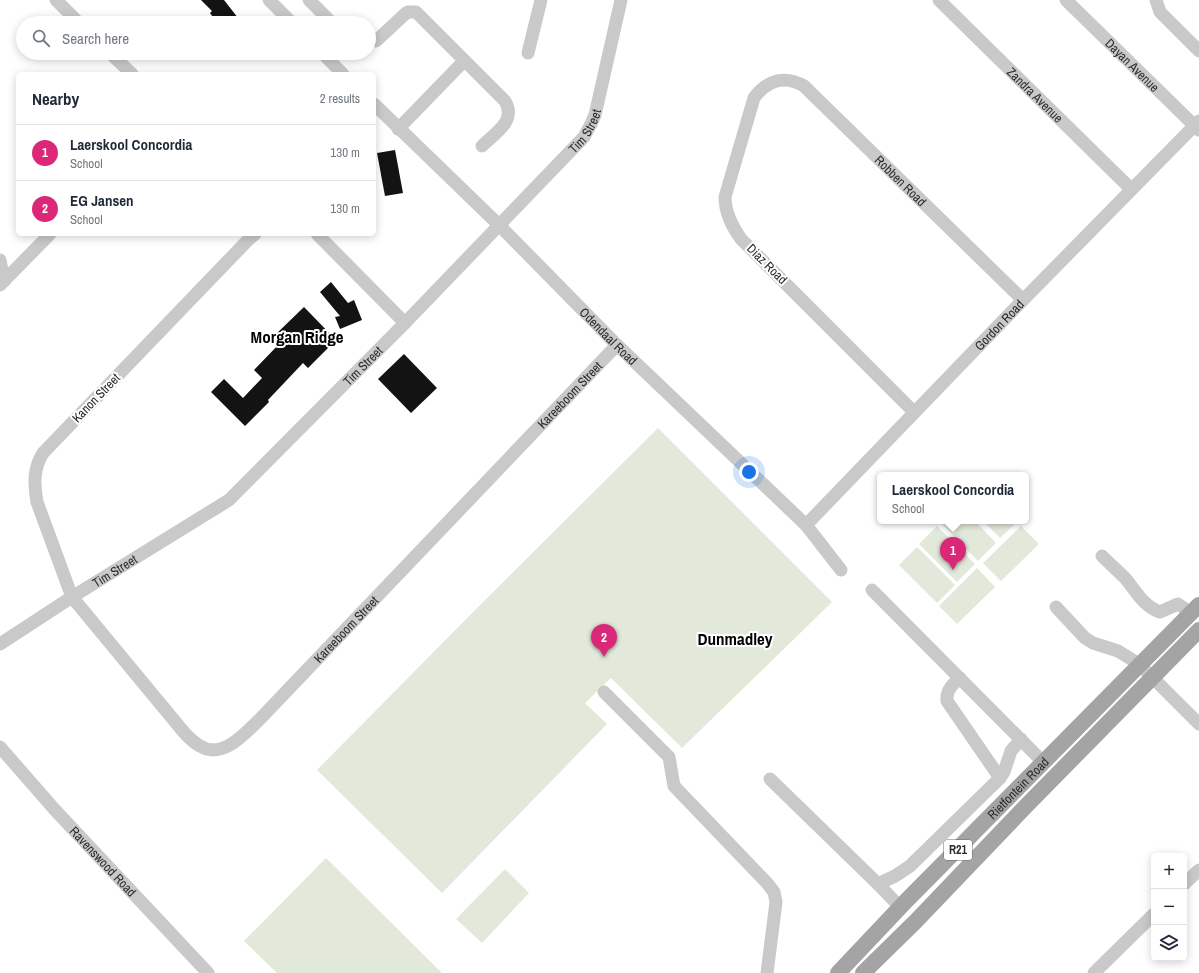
<!DOCTYPE html>
<meta charset="utf-8">
<style>
:root{--surface:#fff;--page:#f2f2f3;--text:#1f2937;--muted:#747a83;--line:#e0e1e3;--accent:#db2777}
body{margin:0;font-family:"Archivo Narrow",sans-serif;background:var(--page);color:var(--text)}
.controls{position:absolute;right:12px;bottom:12px;display:grid;overflow:hidden;border-radius:6px;box-shadow:0 2px 10px #0003}
.controls button{width:36px;height:36px;display:grid;place-items:center;padding:0;border:0;border-bottom:1px solid var(--line);background:var(--surface);color:var(--text);font:20px sans-serif}
.you{position:absolute;left:749px;top:472px;width:14px;height:14px;margin:-10px;border:3px solid #fff;border-radius:50%;background:#1a73e8;box-shadow:0 0 0 6px #1a73e833}
.badge{display:grid;place-items:center;width:26px;height:26px;border-radius:50%;background:var(--accent);color:#fff;font-size:13px;font-weight:700}
.pin{position:absolute;translate:-50% -33px;filter:drop-shadow(0 1px 2px #0008)}
.pin::after{content:'';position:absolute;top:21px;width:14px;height:12px;background:inherit;clip-path:polygon(0 0,100% 0,50% 100%)}
.popup{position:absolute;left:877px;top:472px;width:152px;height:52px;box-sizing:border-box;display:grid;place-content:center;border-radius:6px;background:var(--surface);filter:drop-shadow(0 1px 3px #0005);font-size:13px;white-space:nowrap;color:var(--muted)}
.popup b{font-size:15px;color:var(--text)}
.popup::after{content:'';position:absolute;left:50%;top:100%;margin-left:-8px;border:8px solid transparent;border-top-color:var(--surface)}
.list{margin:0;padding:0;list-style:none}
h2{display:flex;justify-content:space-between;align-items:center;height:52px;margin:0;padding:0 16px;font-size:17px}
h2 small{font-size:13px;font-weight:400;color:var(--muted)}
.list li{display:grid;grid-template-columns:26px 1fr auto;gap:12px;align-items:center;box-sizing:border-box;height:56px;padding:0 16px;border-top:1px solid var(--line)}
.list b{display:block;font-size:15px;white-space:nowrap}
.list p{margin:0;font-size:13px;white-space:nowrap;color:var(--muted)}
.list em{font-size:13px;font-style:normal;color:var(--muted)}
.icon{flex:none;width:22px;height:22px;fill:none;stroke:currentColor;stroke-width:2;stroke-linecap:round;stroke-linejoin:round}
.map{position:relative;flex:none;width:1199px;height:973px;overflow:hidden}
.search{position:absolute;background:var(--surface);box-shadow:0 2px 10px #0003;left:16px;top:16px;width:360px;height:44px;display:flex;align-items:center;gap:10px;box-sizing:border-box;padding:0 14px;border-radius:22px;color:var(--muted);font-size:15px}
.panel{position:absolute;background:var(--surface);box-shadow:0 2px 10px #0003;left:16px;top:72px;width:360px;height:164px;border-radius:6px}
.map>svg:first-child{display:block}
.green{fill:#e2e9db}
.building{fill:#131313}
.lines{fill:none;stroke-linecap:round;stroke-linejoin:round}
.minor{stroke:#c9c9c9;stroke-width:13}
.major{stroke:#a4a4a4;stroke-width:16}
.labels{text-anchor:middle;dominant-baseline:central;stroke-width:4;stroke-linejoin:round;paint-order:stroke}
.shield{fill:#fff;stroke:#6b6b6b;stroke-width:1}
.shield-label{font-size:12px;font-weight:bold;fill:#2c2c2c}
.street-label{font-size:13px;fill:#2c2c2c;stroke:#fff}
.district-label{font-size:17px;font-weight:bold;fill:#000;stroke:#fff}
</style>
<div class="map">
<svg width="1199" height="973" viewBox="0 0 1199 973">
<rect width="100%" height="100%" fill="#fff"/>
<g class="green">
<path d="M658 428 832 602 682 748 611 678 585 703 607 724 442 893 317 770 481 604Z"/>
<path d="M942 521H975L996 543 978 561 941 523Z"/>
<path d="M983 521H1018L1000 538Z"/>
<path d="M937 526 975 564 957 582 919 544Z"/>
<path d="M1021 526 1039 544 1001 581 983 563Z"/>
<path d="M917 547 955 585 937 603 899 565Z"/>
<path d="M977 568 995 587 957 624 939 606Z"/>
<path d="M326 858 442 973H277L244 941Z"/>
<path d="M505 869 529 893 482 943 456 919Z"/>
</g>
<g class="building">
<path d="M201 0H224L242 23H217L210 13 212 11Z"/>
<path d="M395 150 403 193 385 196 377 153Z"/>
<path d="M331 282 348 303 354 300 362 320 340 329 335 317 340 316 320 292Z"/>
<path d="M304 307 336 340 308 368 303 363 268 400 269 402 245 426 211 392 224 379 243 398 262 378 254 370 282 341 275 335Z"/>
<path d="M404 354 437 388 411 413 378 379Z"/>
</g>
<g class="lines">
<g class="minor">
<path d="M56 0 79 23"/>
<path d="M269 0 292 23"/>
<path d="M309 0 329 20"/>
<path id="s1" d="M939 0 1131 189"/>
<path id="s2" d="M1066 0 1199 130"/>
<path d="M1156 0 1160 12 1199 51"/>
<path d="M376 41 405 14 408 12H416L505 101C517 121 495 133 482 146"/>
<path d="M110 53 132 74"/>
<path d="M322 53 343 74"/>
<path d="M528 53 541 0"/>
<path id="s3" d="M374 104 499 225 617 345 806 525 841 570"/>
<path d="M398 129 464 61"/>
<path id="s4" d="M255 234 248 240 43 453C33 469 34 484 37 502L72 597 182 730C187 736 193 742 200 746 223 760 245 733 260 719L617 345"/>
<path d="M317 234 405 323"/>
<path d="M0 260 4 281"/>
<path d="M0 285 50 234"/>
<path id="s5" d="M914 412 741 239C732 226 725 213 725 197L754 98C767 80 785 75 804 86L1023 300"/>
<path id="s6" d="M806 525 1023 300 1199 121"/>
<path d="M1102 556C1110 564 1118 571 1125 578 1136 591 1143 606 1160 612L1178 604 1191 613"/>
<path d="M872 590 1044 763"/>
<path d="M1056 607 1085 638 1093 643 1118 651 1139 664 1199 724"/>
<path id="s7" d="M0 644 72 597 229 500 405 323 584 137 591 124 595 115 621 0"/>
<path d="M960 678C952 685 946 690 947 701L1000 778"/>
<path d="M604 692 669 757 674 786 767 883 774 892 776 902 767 973"/>
<path id="s8" d="M0 747 55 810 208 973"/>
<path d="M770 779 878 884 901 908"/>
<path d="M878 884 895 876 910 866 1000 778 1004 772 1011 751 1021 739"/>
<path d="M1184 884 1199 870"/>
<path d="M1094 973 1154 914"/>
</g>
<g class="major">
<path id="s9" d="M838 973 907 900 1199 605"/>
<path d="M863 973 916 921 1025 807 1199 630"/>
</g>
</g>
<g class="labels">
<rect class="shield" x="944" y="840" width="28" height="20" rx="3"/>
<g class="shield-label">
<text x="958" y="850">R21</text>
</g>
<g class="street-label">
<text stroke="none"><textPath href="#s2" startOffset="93">Dayan Avenue</textPath></text>
<text stroke="none"><textPath href="#s1" startOffset="135">Zandra Avenue</textPath></text>
<text stroke="none"><textPath href="#s7" startOffset="784">Tim Street</textPath></text>
<text stroke="none"><textPath href="#s5" startOffset="586">Robben Road</textPath></text>
<text transform="translate(767 264) rotate(45)">Diaz Road</text>
<text stroke="none"><textPath href="#s6" startOffset="278">Gordon Road</textPath></text>
<text stroke="none"><textPath href="#s3" startOffset="330">Odendaal Road</textPath></text>
<text stroke="none"><textPath href="#s7" startOffset="460">Tim Street</textPath></text>
<text stroke="none"><textPath href="#s4" startOffset="1173">Kareeboom Street</textPath></text>
<text transform="translate(96 398) rotate(-46)">Kanon Street</text>
<text stroke="none"><textPath href="#s7" startOffset="136">Tim Street</textPath></text>
<text stroke="none"><textPath href="#s4" startOffset="849">Kareeboom Street</textPath></text>
<text stroke="none"><textPath href="#s9" startOffset="258">Rietfontein Road</textPath></text>
<text stroke="none"><textPath href="#s8" startOffset="154">Ravenswood Road</textPath></text>
</g>
<g class="district-label">
<text x="297" y="336">Morgan Ridge</text>
<text x="735" y="638">Dunmadley</text>
</g>
</g>
</svg>
<div class="controls">
<button>+</button>
<button>−</button>
<button><svg class="icon" aria-label="layers" viewBox="0 0 24 24"><path d="M12 4l9 5-9 5-9-5zM3 14l9 5 9-5"/></svg></button>
</div>
<div class="you"></div>
<div class="pin badge" style="left:953px;top:570px">1</div>
<div class="popup"><b>Laerskool Concordia</b>School</div>
<div class="pin badge" style="left:604px;top:657px">2</div>
<div class="search"><svg class="icon" aria-label="search" viewBox="0 0 24 24"><circle cx="10" cy="10" r="6"/><path d="M15 15l6 6"/></svg>Search here</div>
<section class="panel">
<h2>Nearby<small>2 results</small></h2>
<ul class="list">
<li><span class="badge">1</span><div><b>Laerskool Concordia</b><p>School</p></div><em>130 m</em></li>
<li><span class="badge">2</span><div><b>EG Jansen</b><p>School</p></div><em>130 m</em></li>
</ul>
</section>
</div>
